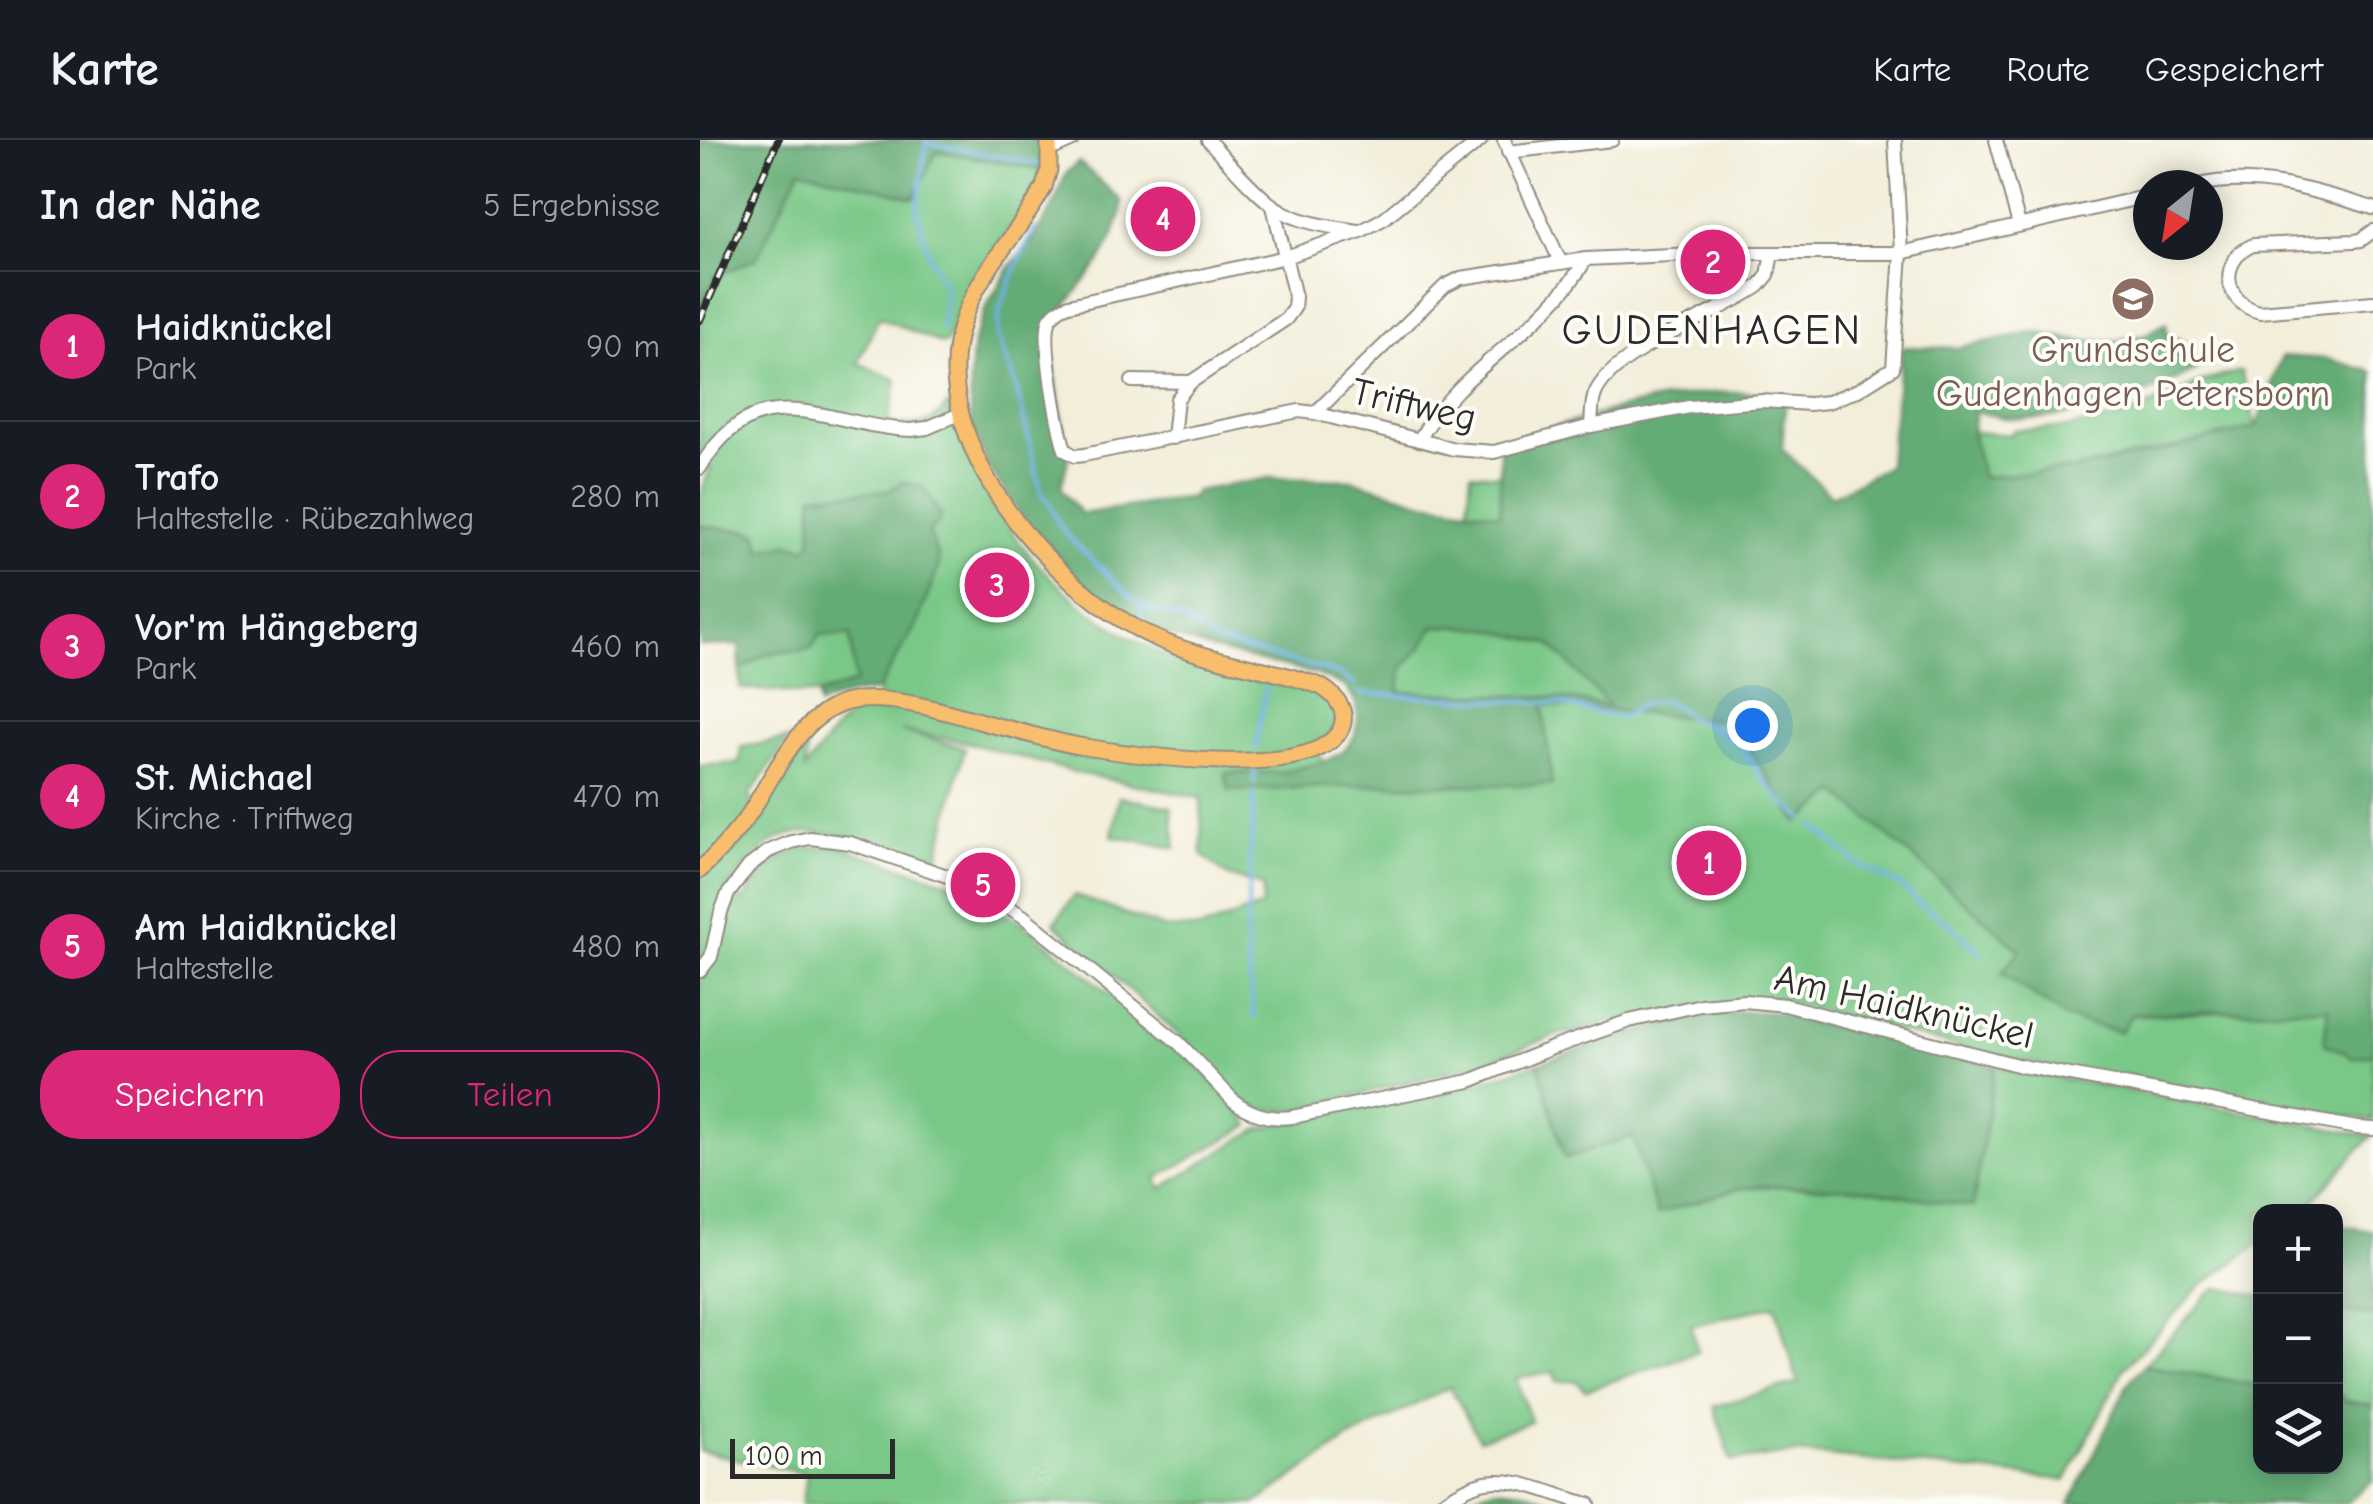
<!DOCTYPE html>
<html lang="de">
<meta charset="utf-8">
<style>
:root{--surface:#171b24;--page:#20242c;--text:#f1f3f6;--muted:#9ea1a6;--line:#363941;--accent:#db2777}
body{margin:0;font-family:"Comic Neue",sans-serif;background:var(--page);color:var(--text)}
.controls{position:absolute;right:30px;bottom:30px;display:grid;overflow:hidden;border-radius:20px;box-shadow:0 5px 25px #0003}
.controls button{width:90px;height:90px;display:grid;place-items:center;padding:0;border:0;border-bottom:2px solid var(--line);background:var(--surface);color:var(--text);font:50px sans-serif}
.compass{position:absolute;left:1433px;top:30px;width:90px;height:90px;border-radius:50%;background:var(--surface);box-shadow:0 5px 25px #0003;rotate:210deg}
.scale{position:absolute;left:30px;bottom:25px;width:165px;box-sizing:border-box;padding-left:10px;border:5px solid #2b2b2b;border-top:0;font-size:28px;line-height:35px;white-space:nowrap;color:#2b2b2b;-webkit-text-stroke:8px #fdfcf7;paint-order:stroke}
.you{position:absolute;left:1052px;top:585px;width:35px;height:35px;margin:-25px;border:8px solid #fff;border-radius:50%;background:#1a73e8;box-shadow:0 0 0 15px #1a73e833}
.badge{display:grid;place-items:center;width:65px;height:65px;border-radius:50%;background:var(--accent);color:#fff;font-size:32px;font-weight:700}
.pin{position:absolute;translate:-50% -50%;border:5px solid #fff;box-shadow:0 2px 10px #0006}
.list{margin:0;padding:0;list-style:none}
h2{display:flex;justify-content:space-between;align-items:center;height:130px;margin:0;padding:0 40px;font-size:42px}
h2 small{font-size:32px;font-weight:400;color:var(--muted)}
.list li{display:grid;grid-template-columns:65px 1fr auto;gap:30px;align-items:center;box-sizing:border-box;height:150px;padding:0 40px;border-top:2px solid var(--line)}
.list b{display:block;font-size:38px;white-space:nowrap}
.list p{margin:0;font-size:32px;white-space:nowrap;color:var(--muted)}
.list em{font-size:32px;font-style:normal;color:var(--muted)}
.actions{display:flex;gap:20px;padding:30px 40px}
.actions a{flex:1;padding:22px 0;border:2px solid var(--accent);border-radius:40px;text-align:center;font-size:35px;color:var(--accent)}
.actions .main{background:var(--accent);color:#fff}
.icon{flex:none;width:55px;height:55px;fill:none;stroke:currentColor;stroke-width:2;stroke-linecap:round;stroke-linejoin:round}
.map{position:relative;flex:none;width:1673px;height:1364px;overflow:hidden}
header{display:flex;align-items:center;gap:60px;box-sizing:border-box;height:140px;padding:0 50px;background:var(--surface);border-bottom:2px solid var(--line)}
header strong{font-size:48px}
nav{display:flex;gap:55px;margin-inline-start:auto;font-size:35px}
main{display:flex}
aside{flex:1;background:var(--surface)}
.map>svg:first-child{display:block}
.green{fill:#7ac888;stroke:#527a5a;stroke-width:2.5}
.forest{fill:#63ac74;stroke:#476c50;stroke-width:2.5;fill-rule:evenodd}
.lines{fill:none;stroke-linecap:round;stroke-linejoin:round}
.stream{stroke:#73b3e7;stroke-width:4}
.minor-casing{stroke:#8f8c82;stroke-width:16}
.major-casing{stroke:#8f8c82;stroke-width:19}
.minor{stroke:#fff;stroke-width:12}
.major{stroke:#f9be6d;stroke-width:15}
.rail-casing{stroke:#2b2b2b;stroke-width:8}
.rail{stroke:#fdfcf7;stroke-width:4;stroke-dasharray:11;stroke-linecap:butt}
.labels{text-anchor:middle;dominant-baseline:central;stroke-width:8;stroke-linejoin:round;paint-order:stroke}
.education-label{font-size:38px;fill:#785e54;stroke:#fdfcf7}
.street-label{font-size:38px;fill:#2b2b2b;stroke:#fdfcf7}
.quarter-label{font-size:42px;letter-spacing:2.5px;fill:#2b2b2b;stroke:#fdfcf7}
</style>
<header>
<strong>Karte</strong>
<nav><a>Karte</a><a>Route</a><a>Gespeichert</a></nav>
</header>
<main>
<aside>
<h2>In der Nähe<small>5 Ergebnisse</small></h2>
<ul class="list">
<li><span class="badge">1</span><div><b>Haidknückel</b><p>Park</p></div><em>90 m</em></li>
<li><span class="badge">2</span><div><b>Trafo</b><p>Haltestelle · Rübezahlweg</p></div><em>280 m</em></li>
<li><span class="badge">3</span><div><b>Vor'm Hängeberg</b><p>Park</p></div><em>460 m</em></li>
<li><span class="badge">4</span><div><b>St. Michael</b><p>Kirche · Triftweg</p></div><em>470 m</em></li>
<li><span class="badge">5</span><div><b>Am Haidknückel</b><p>Haltestelle</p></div><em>480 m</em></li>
</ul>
<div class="actions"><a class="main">Speichern</a><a>Teilen</a></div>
</aside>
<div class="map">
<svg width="1673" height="1364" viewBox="0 0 1673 1364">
<rect width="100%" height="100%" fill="#fdfcf7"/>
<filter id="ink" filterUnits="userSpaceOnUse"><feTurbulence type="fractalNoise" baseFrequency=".01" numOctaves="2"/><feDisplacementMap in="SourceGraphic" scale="20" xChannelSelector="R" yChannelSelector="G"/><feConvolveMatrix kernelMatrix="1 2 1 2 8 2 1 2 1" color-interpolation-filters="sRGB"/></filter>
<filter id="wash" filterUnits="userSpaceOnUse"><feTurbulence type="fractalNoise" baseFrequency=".0048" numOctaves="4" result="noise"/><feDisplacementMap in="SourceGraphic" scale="40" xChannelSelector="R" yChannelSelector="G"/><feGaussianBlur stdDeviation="2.25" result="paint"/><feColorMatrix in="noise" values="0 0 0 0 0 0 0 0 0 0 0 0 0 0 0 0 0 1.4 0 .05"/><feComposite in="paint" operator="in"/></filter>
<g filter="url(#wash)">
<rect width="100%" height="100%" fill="#f3eeda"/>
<g class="green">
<path d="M229 0 296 21 342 29 336 48 264 158 246 203 242 204 179 177 158 223 197 240 188 283C213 286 234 287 248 264 260 285 265 306 275 328 314 418 397 493 490 524 521 534 555 540 588 546 599 549 614 550 624 557 634 563 641 580 633 590 629 596 621 600 615 604L623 622 583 632 525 633 675 645H764L698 552 702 528 723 505 734 486 784 488 846 503 848 499 988 577 1162 593 1311 802 1320 810 1303 832 1308 837 1366 878 1629 868 1624 904 1646 912 1651 918 1673 914V981L1421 935 1420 942 1255 906 1077 859 910 882 870 894 869 892 857 895 779 924 595 971 565 970 545 962 527 947 488 904 456 874 354 783 375 755 463 788 502 789 562 766 563 746 528 736 502 715 501 658 378 633 266 602 201 591 265 608 236 725C194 712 117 677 76 700 55 712 41 732 26 750L43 761 64 730 96 709 137 706 261 746 324 784 494 922 534 964 550 985 457 1038 461 1049 544 997 563 988 641 971 732 957 838 923 865 1018 933 995 957 1074 1036 1049 1064 1046 1157 1048 1272 1066 1295 926 1671 996 1604 1071 1560 1072V1103L1501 1146 1424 1228 1366 1340 1099 1313 1031 1321 1014 1266 1098 1243 1075 1165 991 1186 998 1212 886 1250 876 1241H856L854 1232 816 1238 831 1282 779 1299 750 1247 648 1299 555 1364H102L107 1334 0 1311V626L40 623 41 607 89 599 49 656 59 673 86 626 108 597 105 629 136 588 159 568 177 566 179 547 218 480 238 418 229 391 111 402 107 408 89 404 61 411 58 394 48 391 0 386C0 367 0 345 11 329L6 327 9 320 0 317V170L16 136 56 118 70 82 100 28Z"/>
<path d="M1541 231 1556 287 1477 307 1375 329 1281 338 1272 292 1310 295 1314 290 1365 288 1424 277 1504 241Z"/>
<path d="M771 333 802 335V375L768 370Z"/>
<path d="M120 494 151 495 156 544 118 555 40 548V530L66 514 110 509Z"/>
<path d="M419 657 471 667 476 708 412 696Z"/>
<path d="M1518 1148 1560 1156V1246L1444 1225 1508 1155Z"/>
<path d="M1636 1170 1673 1176V1266L1645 1261 1636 1250Z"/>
</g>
<g class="forest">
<path d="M0 0H340L342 29 237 11 214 58 100 29 56 119 16 136 0 170Z"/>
<path d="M379 22 422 61 421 74 414 95 399 123 354 181 350 202 368 319 361 348 381 374 492 357 495 351 569 338 652 340 724 362 800 374V304C878 280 957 252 1040 252 1055 252 1070 255 1086 256L1082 309 1132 356 1188 326 1202 207 1257 208 1332 192 1385 201 1419 200 1444 195 1466 183 1467 194 1488 204 1496 230C1441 260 1386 278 1322 279 1307 280 1290 274 1275 272L1272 292 1282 337 1375 329 1477 307 1556 287 1582 216 1628 219 1673 232V914L1651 918 1646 912 1624 904 1628 868 1432 874 1420 892 1366 878 1302 833 1320 810 1137 652 1098 683 1030 581 843 565 852 645H675L529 651 525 633 583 632 623 622 643 612 655 596 658 577 655 561 645 546 616 534 506 508 459 492 421 472 376 438 328 385 288 327 271 282 270 237 273 202 286 167 311 125 335 97 354 64 366 33ZM734 486 784 488 850 504 909 566 849 557 699 552 702 528 723 505Z"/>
<path d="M203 342 222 346 241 375 237 385 229 391 238 418V428L217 484 179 547 178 551C156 552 139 556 119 566L118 555 155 543 150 495H120L110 509 66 514 40 530 39 505 0 506V386L48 391 58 395 61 410 89 404 107 408 111 402 113 355 188 351Z"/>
<path d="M1013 871 1069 872 1295 926 1273 1067 1157 1048 1064 1046 1036 1049 957 1074 933 996 865 1018 838 923 931 893Z"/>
<path d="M1636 1085 1673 1091V1176L1636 1170Z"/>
<path d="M1444 1225 1560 1246V1326H1636V1250L1645 1261 1673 1266V1340L1646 1364H1370L1428 1243Z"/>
<path d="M795 1348 824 1351 859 1364H751Z"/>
</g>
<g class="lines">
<g class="stream">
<path d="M227 0 217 72 227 109 245 148 246 163 241 188"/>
<path d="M227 3 338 24"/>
<path d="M335 88 318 122 300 168 297 195 317 250 342 355 349 362 360 386 370 398 434 460 451 470 484 480 513 501 640 534 655 545"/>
<path d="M441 464 442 479"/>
<path d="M659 553 861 564 921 578 944 563 964 561 973 564 989 578 1013 588 1040 606 1067 644 1082 661 1104 679"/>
<path d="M556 609 566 546"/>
<path d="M554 643 555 629"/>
<path d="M1113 686 1158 724 1203 747 1217 762 1251 785 1282 814"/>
<path d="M554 878 546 799 554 653"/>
</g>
</g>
</g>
<g filter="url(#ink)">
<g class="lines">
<defs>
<g id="minor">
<path d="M508 0C526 19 554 53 575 67 598 83 631 87 658 91"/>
<path d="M781 0 683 79 661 91 586 117 369 165C361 168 355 171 350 179 341 199 358 287 365 310L375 316 384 315 599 271 615 273 754 309 794 312 891 286 989 267 1062 261 1109 264 1128 262 1158 250 1193 228 1201 113 1195 0"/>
<path d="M804 0 861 123"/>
<path d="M1296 0 1319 85"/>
<path d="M350 10 373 0"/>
<path d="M808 12 912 0"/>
<path d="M1498 45C1559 32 1615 51 1673 68"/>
<path d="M1673 91 1661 100 1654 101 1553 105C1518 120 1523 163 1560 172L1673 162"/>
<path d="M432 241 491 242"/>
<path d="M615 273 745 146 761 138 886 119 1014 113H1201L1448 56"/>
<path d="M891 286C892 276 891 264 895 254 912 211 1019 174 1059 146L1068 135 1072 113"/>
<path d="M473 298 477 259 491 242 586 179 594 168 595 157 573 66"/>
<path d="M719 300C760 227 845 191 886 119"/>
<path d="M0 328C58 229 126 287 211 290L227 288 262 273"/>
<path d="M0 831 11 817 21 772 28 754 49 726 69 711 91 702 110 698 150 703 256 739 280 750 323 776 479 903 534 961C552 975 570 980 592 977L770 941 852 908 929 881 1001 865 1045 861 1085 865 1321 926 1657 988 1673 989"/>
<path d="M739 1364C753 1356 766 1347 781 1343 815 1334 857 1357 889 1364"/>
</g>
<path id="major" d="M0 730C19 712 35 694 50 673 74 636 96 581 141 564 182 549 256 575 297 586 324 592 351 601 379 606 433 615 590 638 632 600 654 581 641 558 620 546 565 526 507 522 453 497 353 449 223 303 262 183 278 131 319 94 344 47L349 30V0"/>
</defs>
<use href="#minor" class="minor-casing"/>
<use href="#major" class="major-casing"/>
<use href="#minor" class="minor"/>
<use href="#major" class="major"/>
<defs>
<path id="rail" d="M0 180 78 0"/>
</defs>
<use href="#rail" class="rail-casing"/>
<use href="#rail" class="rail"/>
</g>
</g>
<defs>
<symbol id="school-disc" viewBox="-11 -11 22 22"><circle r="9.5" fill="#8d6e63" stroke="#fdfcf7"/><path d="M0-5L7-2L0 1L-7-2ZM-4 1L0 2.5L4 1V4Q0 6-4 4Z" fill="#fff"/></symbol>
</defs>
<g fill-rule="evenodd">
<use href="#school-disc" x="1408" y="134" width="50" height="50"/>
</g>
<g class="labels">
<g class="education-label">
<text x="1433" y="210">Grundschule<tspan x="1433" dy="44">Gudenhagen Petersborn</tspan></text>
</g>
<g class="street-label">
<text transform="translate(714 265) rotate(13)">Triftweg</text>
<text transform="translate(1204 867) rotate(13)">Am Haidknückel</text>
</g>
<g class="quarter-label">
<text x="1012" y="190">GUDENHAGEN</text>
</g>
</g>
</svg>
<div class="controls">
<button>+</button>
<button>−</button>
<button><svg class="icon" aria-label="layers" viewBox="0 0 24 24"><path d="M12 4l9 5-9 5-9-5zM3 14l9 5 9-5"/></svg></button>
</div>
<svg class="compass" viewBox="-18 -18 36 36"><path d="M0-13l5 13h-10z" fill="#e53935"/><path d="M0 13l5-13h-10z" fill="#9ea1a6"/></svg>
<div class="scale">100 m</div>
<div class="you"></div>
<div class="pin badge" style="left:1009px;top:723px">1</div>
<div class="pin badge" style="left:1013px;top:122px">2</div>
<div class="pin badge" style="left:297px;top:445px">3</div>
<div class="pin badge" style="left:463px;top:79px">4</div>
<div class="pin badge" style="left:283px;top:745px">5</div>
</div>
</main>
